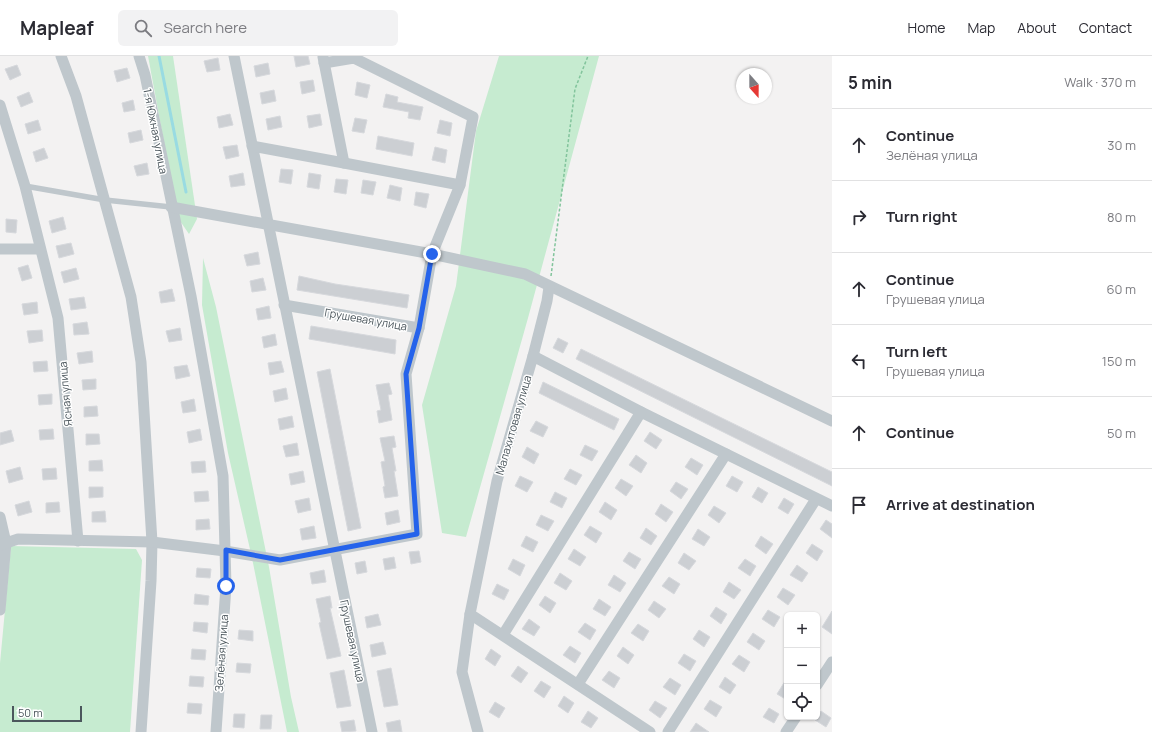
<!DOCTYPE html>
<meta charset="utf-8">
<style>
:root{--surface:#fff;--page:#f2f2f3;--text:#2b2b33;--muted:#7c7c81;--line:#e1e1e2}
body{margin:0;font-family:Manrope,sans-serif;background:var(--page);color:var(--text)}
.controls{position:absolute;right:12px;bottom:12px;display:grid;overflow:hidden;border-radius:6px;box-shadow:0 1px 3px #0004}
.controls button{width:36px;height:36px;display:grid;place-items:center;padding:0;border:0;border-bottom:1px solid var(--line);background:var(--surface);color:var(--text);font:20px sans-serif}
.compass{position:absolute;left:736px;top:12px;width:36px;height:36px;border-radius:50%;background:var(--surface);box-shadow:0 1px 3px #0004;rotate:159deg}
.scale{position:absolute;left:12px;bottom:10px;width:70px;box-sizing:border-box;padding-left:4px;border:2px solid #4b565c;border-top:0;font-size:11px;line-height:14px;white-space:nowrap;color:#4b565c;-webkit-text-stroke:3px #fff;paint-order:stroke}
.stop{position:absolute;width:12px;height:12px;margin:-9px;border:3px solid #2563eb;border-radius:50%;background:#fff}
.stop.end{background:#2563eb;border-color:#fff;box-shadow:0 1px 4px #0008}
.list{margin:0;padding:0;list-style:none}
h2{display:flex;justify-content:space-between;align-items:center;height:52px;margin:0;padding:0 16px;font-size:17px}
h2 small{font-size:13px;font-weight:400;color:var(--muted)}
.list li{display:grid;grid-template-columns:26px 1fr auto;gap:12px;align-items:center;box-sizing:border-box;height:72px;padding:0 16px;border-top:1px solid var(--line)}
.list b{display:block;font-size:15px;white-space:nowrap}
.list p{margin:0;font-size:13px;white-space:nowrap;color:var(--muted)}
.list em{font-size:13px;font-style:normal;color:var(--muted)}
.icon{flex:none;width:22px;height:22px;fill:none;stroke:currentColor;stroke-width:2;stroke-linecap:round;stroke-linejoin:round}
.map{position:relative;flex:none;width:832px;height:676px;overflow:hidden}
header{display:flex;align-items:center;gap:24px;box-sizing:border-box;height:56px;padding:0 20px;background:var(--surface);border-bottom:1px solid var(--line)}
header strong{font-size:19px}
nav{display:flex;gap:22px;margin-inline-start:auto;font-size:14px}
.search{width:280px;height:36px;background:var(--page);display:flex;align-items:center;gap:10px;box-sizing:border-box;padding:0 14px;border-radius:6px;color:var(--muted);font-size:15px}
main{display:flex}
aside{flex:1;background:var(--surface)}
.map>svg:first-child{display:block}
.green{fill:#c6ebd0}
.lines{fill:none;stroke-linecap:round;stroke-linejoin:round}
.stream{stroke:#99dbe2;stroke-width:3}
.building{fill:#cccfd3;stroke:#d6d8dc}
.path{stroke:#82c49c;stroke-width:1.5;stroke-dasharray:3 2;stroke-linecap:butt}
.lane{stroke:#bfc7cc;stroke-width:5.5}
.street{stroke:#bfc7cc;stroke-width:11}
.route{stroke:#2563eb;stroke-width:5}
.labels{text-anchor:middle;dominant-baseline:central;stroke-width:3;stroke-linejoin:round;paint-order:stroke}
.street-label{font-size:11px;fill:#4b565c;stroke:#fff}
</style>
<header>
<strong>Mapleaf</strong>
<div class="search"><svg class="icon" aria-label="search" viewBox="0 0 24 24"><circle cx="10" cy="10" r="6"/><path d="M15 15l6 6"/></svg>Search here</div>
<nav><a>Home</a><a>Map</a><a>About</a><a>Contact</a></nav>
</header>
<main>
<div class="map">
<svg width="832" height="676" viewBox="0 0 832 676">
<rect width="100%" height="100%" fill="#f3f2f2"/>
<g class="green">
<path d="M148 0H173L197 163 189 178 178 162Z"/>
<path d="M499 0H599L528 262 466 481 442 477 422 349 456 230 476 75Z"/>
<path d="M203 202 216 251 269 511 291 641 299 676H287L252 502 228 397 202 249Z"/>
<path d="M11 490 136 493 142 504 130 676H0V607Z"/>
</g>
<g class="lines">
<path class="stream" d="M159 0 186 136"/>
</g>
<g class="building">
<path d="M294 0H308L310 8 296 11Z"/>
<path d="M218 2 220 14 207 16 204 5Z"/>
<path d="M268 7 270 18 256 21 254 10Z"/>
<path d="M17 9 21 19 10 24 5 13Z"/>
<path d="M127 12 130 22 117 26 114 15Z"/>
<path d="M313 24 315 35 302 38 300 26Z"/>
<path d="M357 26 370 29 367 42 355 39Z"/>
<path d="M274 34 276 45 262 48 260 37Z"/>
<path d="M29 36 33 46 21 51 17 41Z"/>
<path d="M386 38 398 41 397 46 423 51 420 64 408 62 409 56 383 51Z"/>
<path d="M133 44 135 54 124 56 122 47Z"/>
<path d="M230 58 233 69 219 72 217 61Z"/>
<path d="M320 58 322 69 309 72 307 60Z"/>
<path d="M280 60 282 71 268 74 266 63Z"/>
<path d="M355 62 367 64 364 77 352 75Z"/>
<path d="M38 64 41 74 28 78 25 68Z"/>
<path d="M440 64 452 67 450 80 437 77Z"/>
<path d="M141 74 143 84 130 87 128 77Z"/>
<path d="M378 80 414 87 412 100 376 93Z"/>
<path d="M237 89 239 100 226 103 223 91Z"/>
<path d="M435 91 447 94 445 107 432 104Z"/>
<path d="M44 92 48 102 36 106 33 96Z"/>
<path d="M147 107 149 118 137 120 134 110Z"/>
<path d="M281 113 293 114 291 128 279 126Z"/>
<path d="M243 117 245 129 231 131 229 120Z"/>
<path d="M309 117 321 119 319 133 307 131Z"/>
<path d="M336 123 348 124 346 138 334 136Z"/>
<path d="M363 124 376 126 373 139 361 137Z"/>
<path d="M390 129 402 132 400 145 387 142Z"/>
<path d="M416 136 429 138 426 152 414 149Z"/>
<path d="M63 161 66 173 52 177 49 165Z"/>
<path d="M6 163 17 164 16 177 6 176Z"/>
<path d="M71 187 74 198 59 202 56 190Z"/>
<path d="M258 196 260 208 247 210 244 199Z"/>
<path d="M28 209 32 222 22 225 18 212Z"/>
<path d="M76 212 79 223 64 227 61 216Z"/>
<path d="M299 220 335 228 409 239 407 252 297 234Z"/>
<path d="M263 222 266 234 252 236 250 225Z"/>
<path d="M172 233 175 245 161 247 159 236Z"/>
<path d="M84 241 86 252 71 254 69 243Z"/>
<path d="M37 246 38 257 24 259 22 248Z"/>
<path d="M269 250 271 262 258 264 256 253Z"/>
<path d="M87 266 89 278 74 279 73 268Z"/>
<path d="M311 270 396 284 395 298 309 283Z"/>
<path d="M180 272 182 284 169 286 166 275Z"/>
<path d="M42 274 43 285 29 287 27 275Z"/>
<path d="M275 278 277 289 264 292 262 281Z"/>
<path d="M558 282 568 287 563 297 553 292Z"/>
<path d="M581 293 832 416V430L576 303Z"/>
<path d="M92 295 93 306 79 308 77 297Z"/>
<path d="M47 305 48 315 34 316 33 306Z"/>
<path d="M281 305 284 316 270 319 268 307Z"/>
<path d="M187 309 190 320 176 323 174 311Z"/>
<path d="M330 313 361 472 348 475 317 316Z"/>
<path d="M96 323V333L83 334 82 324Z"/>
<path d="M543 326 619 363 614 374 539 337Z"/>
<path d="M389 327 392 338 388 339 392 364 379 367 377 355 381 354 376 329Z"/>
<path d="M286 332 288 343 275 346 273 335Z"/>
<path d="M52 338V348L39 349 38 339Z"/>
<path d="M194 343 196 355 183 357 181 346Z"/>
<path d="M97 350 98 360 84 361V351Z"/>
<path d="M292 360 294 371 280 374 278 363Z"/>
<path d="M536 365 548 371 543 381 530 375Z"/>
<path d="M53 373 54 383 40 384 39 374Z"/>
<path d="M200 373 202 384 189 387 187 376Z"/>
<path d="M11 374 14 385 0 389V377Z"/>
<path d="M650 376 662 384 656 393 644 385Z"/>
<path d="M86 378H99L100 388 86 389Z"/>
<path d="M394 380 396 391 392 392 396 415H394L398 440 385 442 383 431 385 430 381 406 385 405 380 382Z"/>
<path d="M297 387 299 399 286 401 283 390Z"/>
<path d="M585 389 598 395 592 405 580 399Z"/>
<path d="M527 391 539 398 534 408 522 401Z"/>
<path d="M636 399 647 407 641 417 629 409Z"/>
<path d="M691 402 703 409 697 419 685 411Z"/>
<path d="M102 404 103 415H89V405Z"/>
<path d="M205 405 206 416 192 417 191 406Z"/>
<path d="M20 411 23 423 9 427 6 415Z"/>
<path d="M56 412 57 423 43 424 42 413Z"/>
<path d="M570 413 582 419 576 429 564 423Z"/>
<path d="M303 415 305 426 291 429 289 418Z"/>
<path d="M520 420 533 426 527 436 515 430Z"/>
<path d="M732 420 743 426 737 436 726 430Z"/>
<path d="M621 423 633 430 626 440 615 432Z"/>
<path d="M676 426 688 433 681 443 670 435Z"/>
<path d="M89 431H103V441L89 442Z"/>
<path d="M758 431 768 437 762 447 752 441Z"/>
<path d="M208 435 209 445 195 446 194 436Z"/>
<path d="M555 436 567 442 562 452 550 446Z"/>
<path d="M309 442 311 454 298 457 295 445Z"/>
<path d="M784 442 794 448 788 458 778 452Z"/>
<path d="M29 445 32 456 18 460 15 449Z"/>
<path d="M59 446 60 456 46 457V447Z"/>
<path d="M605 446 617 454 611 464 599 456Z"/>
<path d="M661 448 673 456 666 466 655 458Z"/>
<path d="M714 450 726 457 719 467 708 459Z"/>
<path d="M398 454 400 466 387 469 385 457Z"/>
<path d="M105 455 106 466H92V456Z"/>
<path d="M541 459 554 465 548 475 536 469Z"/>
<path d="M209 463 210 473 196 474V464Z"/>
<path d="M826 464 832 468V482L820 473Z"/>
<path d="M314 470 316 482 302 484 300 473Z"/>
<path d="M590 470 602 477 596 487 584 479Z"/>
<path d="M646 472 657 480 651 489 640 482Z"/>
<path d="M698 473 710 481 704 490 692 483Z"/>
<path d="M526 480 538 486 533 496 521 490Z"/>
<path d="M761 480 773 488 766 498 755 490Z"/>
<path d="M812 488 823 495 817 505 806 497Z"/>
<path d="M574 493 586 501 580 510 568 503Z"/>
<path d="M419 495 421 506 411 508 409 496Z"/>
<path d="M629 496 641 503 635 513 623 505Z"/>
<path d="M684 497 696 505 689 514 678 507Z"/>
<path d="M394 501 396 512 385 514 383 503Z"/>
<path d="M513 503 525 509 520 520 508 513Z"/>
<path d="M745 503 756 510 750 520 738 512Z"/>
<path d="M365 505 367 516 357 518 355 507Z"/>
<path d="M797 509 808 517 802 526 790 519Z"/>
<path d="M197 512 211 513 210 522 196 521Z"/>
<path d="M324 514 326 526 312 528 310 517Z"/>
<path d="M560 517 572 525 566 534 554 527Z"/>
<path d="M614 519 626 527 620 536 608 529Z"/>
<path d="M669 521 680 528 674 538 662 530Z"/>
<path d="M729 526 741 534 734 543 723 536Z"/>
<path d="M497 528 509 534 504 544 492 538Z"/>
<path d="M783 532 795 539 788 549 777 541Z"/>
<path d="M195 538 209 540 208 549 194 548Z"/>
<path d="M330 540 332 552H330L341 600 327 603 319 567 321 566 316 543Z"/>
<path d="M545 540 556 547 550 557 539 549Z"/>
<path d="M599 543 611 551 605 560 593 553Z"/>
<path d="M654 545 666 553 659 562 648 554Z"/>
<path d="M716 551 727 558 721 568 710 560Z"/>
<path d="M768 554 780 561 774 571 762 563Z"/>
<path d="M832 555V578L822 571Z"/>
<path d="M378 558 381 569 367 572 365 561Z"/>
<path d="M529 563 540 571 534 580 522 573Z"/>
<path d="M194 566 208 567 207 577 193 575Z"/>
<path d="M585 567 596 574 590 584 578 576Z"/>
<path d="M638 568 649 575 643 585 631 577Z"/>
<path d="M239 574 253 575V585L238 583Z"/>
<path d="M699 574 710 581 704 591 693 583Z"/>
<path d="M753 577 765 585 759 594 747 586Z"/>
<path d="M383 586 386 598 372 601 370 589Z"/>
<path d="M570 590 581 597 575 607 563 599Z"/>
<path d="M623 591 634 599 628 608 617 600Z"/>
<path d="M192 593 206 594 205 604 191 603Z"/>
<path d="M491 593 501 600 495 610 485 603Z"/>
<path d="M684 598 696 605 690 615 678 607Z"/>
<path d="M739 599 750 606 744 616 732 608Z"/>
<path d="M237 607 251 608 250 617 236 616Z"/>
<path d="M518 610 528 617 521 627 511 620Z"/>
<path d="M391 612 398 649 384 651 377 615Z"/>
<path d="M344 614 351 650 337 652 330 617Z"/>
<path d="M609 615 620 622 614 632 602 624Z"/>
<path d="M190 620 204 621 203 631 189 630Z"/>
<path d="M725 621 736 629 730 638 719 631Z"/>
<path d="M670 622 681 629 675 639 663 631Z"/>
<path d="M787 622V644L777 638Z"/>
<path d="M541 625 551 631 544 642 534 635Z"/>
<path d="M564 640 574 647 568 657 558 650Z"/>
<path d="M710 644 722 651 716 661 704 653Z"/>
<path d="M655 645 667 652 660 662 649 654Z"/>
<path d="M495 646 505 652 499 662 489 656Z"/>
<path d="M188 647 202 648 201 658 187 657Z"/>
<path d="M769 652 779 658 774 667 763 661Z"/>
<path d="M588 655 598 662 591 672 581 666Z"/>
<path d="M821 655 831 662 826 671 815 664Z"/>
<path d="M234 658H245L244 672 233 671Z"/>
<path d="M261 659H272L271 673H260Z"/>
<path d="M354 664 356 675 342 676 340 666Z"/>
<path d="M400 664 402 676H388L386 667Z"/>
<path d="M696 667 709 676H690Z"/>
</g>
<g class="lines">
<path class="path" d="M551 220 575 33 588 0"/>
<path class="lane" d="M25 130 105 144 171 151"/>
<g class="street">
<path d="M61 0 76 40 131 241 141 306 152 486 151 525 141 676"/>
<path d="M139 0 145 19 191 240 223 420 226 530 216 676"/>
<path d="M234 0 372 676"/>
<path d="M324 7 354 2 473 61 460 129 432 198 419 272"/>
<path d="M0 49 25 130 58 262 78 485"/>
<path d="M252 90 344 107 323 1"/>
<path d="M344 107 460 129"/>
<path d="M171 151 432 198 525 218 832 365"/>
<path d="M0 193H40"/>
<path d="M533 300 547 245 549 231"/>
<path d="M641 356 832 450"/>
<path d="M0 461 6 487 0 554"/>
<path d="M0 489 18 483 152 486 225 495 280 504 417 478 406 318 419 272 284 249"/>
<path d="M470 558 462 616 478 676"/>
<path d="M503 579 641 356 533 300 497 425 470 558 650 676"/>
<path d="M578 628 726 398"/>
<path d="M817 629 832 606"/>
<path d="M668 676 816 443"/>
<path d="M786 676 796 661"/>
</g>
</g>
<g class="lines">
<path class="route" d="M226 530V494L280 504 417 478 406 318 419 272 432 198"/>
</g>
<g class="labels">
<g class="street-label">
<text transform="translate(156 75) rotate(79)">1-я Южная улица</text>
<text transform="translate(366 263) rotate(10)">Грушевая улица</text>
<text transform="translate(65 338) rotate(-95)">Ясная улица</text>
<text transform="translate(513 369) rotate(-74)">Малахитовая улица</text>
<text transform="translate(353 585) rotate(78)">Грушевая улица</text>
<text transform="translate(221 597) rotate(-86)">Зелёная улица</text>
</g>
</g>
</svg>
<div class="controls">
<button>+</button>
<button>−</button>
<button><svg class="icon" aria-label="locate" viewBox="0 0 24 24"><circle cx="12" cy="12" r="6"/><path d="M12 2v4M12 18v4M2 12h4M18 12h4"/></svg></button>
</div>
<svg class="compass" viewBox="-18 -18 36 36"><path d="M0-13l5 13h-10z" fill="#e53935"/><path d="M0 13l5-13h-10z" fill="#7c7c81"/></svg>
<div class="scale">50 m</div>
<div class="stop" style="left:226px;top:530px"></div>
<div class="stop end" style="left:432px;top:198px"></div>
</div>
<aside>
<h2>5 min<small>Walk · 370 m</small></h2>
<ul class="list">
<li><svg class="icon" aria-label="ahead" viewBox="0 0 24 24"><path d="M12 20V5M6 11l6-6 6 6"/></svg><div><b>Continue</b><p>Зелёная улица</p></div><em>30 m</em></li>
<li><svg class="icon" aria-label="right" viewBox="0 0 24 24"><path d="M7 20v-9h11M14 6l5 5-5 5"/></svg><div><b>Turn right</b></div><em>80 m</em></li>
<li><svg class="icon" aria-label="ahead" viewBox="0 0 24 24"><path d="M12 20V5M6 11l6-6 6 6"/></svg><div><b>Continue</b><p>Грушевая улица</p></div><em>60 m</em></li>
<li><svg class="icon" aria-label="left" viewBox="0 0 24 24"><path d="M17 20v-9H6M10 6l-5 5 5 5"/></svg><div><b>Turn left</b><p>Грушевая улица</p></div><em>150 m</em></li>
<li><svg class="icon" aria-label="ahead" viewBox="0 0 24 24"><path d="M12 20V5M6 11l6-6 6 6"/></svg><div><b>Continue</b></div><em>50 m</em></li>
<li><svg class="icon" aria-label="arrive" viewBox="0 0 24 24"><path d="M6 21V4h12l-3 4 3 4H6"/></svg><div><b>Arrive at destination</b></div></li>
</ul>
</aside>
</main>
